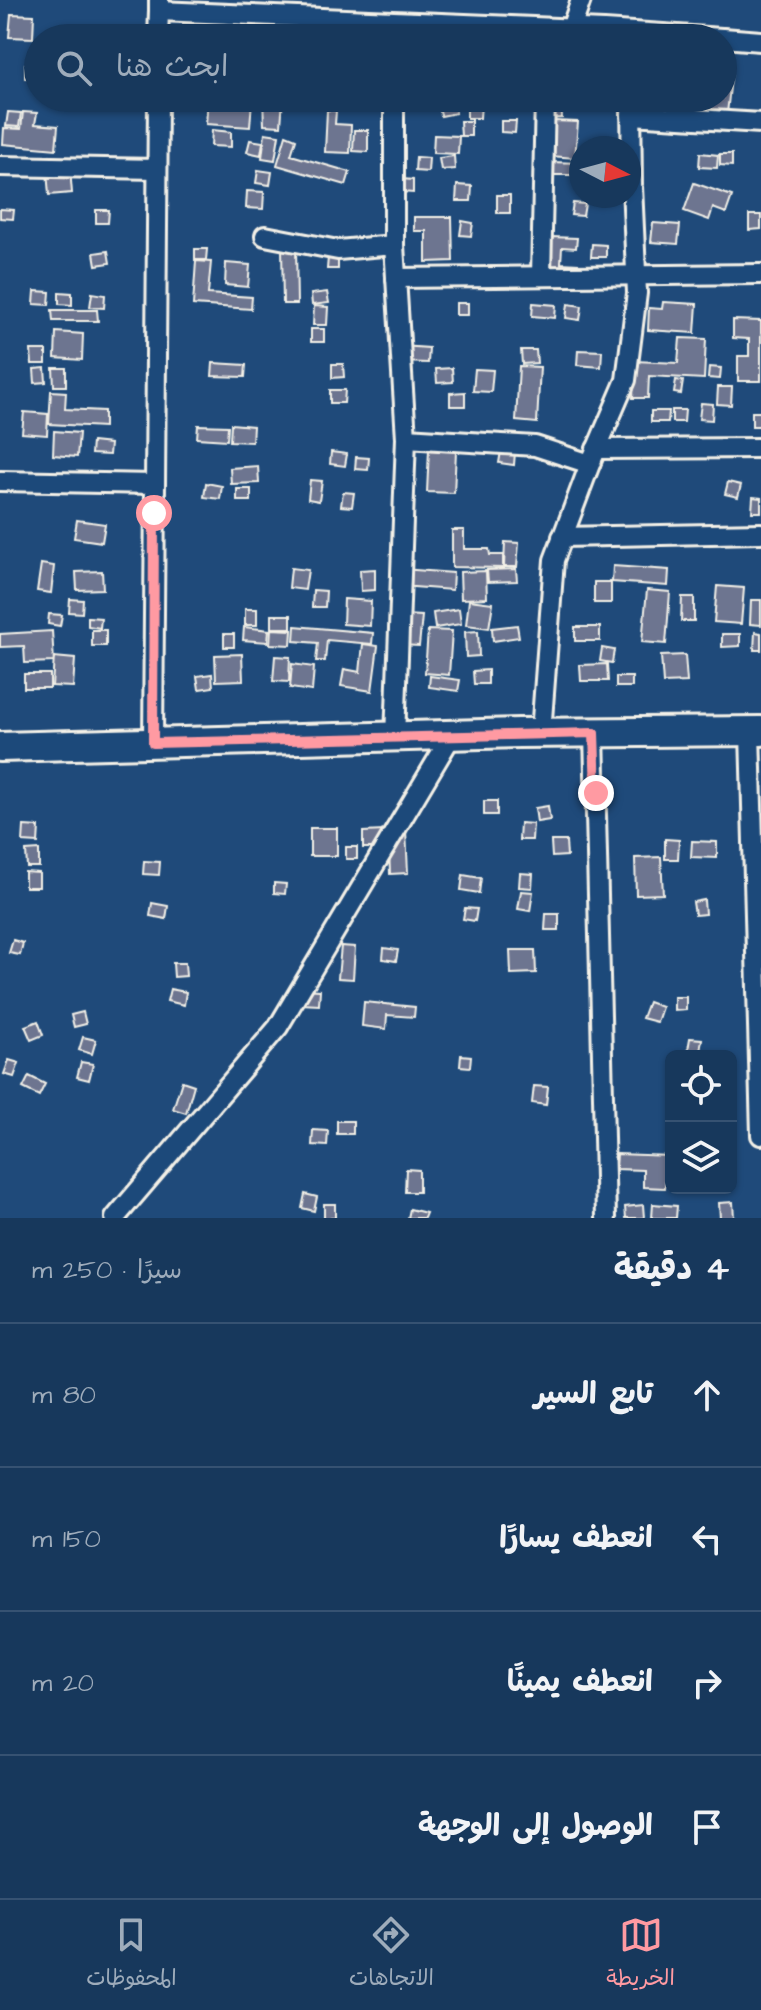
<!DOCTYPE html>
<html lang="ar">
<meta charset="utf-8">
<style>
:root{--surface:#17385c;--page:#203f62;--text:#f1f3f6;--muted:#9eacbb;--line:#365272;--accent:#ff9aa2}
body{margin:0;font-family:"Architects Daughter","Playpen Sans Arabic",sans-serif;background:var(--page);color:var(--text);direction:rtl}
.controls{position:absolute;right:24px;bottom:24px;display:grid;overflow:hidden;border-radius:12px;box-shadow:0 2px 6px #0004}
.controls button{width:72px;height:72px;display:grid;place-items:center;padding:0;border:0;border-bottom:2px solid var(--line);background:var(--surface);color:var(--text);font:40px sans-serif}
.compass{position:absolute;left:569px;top:136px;width:72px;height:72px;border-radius:50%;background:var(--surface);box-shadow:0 2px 6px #0004;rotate:96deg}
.stop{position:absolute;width:24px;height:24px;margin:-18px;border:6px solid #ff9aa2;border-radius:50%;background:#fff}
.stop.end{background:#ff9aa2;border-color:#fff;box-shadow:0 2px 8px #0008}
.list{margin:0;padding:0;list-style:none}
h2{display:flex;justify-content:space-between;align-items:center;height:104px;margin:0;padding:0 32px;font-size:34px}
h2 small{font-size:26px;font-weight:400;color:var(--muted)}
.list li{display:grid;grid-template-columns:52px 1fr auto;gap:24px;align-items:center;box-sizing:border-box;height:144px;padding:0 32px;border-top:2px solid var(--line)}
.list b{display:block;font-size:30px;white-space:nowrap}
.list em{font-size:26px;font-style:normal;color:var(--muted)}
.icon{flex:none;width:44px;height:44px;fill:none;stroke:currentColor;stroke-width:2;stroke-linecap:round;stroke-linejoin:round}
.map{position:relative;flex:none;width:761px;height:1218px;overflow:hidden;direction:ltr}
.search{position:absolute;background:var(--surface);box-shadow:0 2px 6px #0004;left:24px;right:24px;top:24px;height:88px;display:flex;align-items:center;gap:20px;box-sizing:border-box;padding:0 28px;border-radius:44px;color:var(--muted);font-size:30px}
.sheet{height:680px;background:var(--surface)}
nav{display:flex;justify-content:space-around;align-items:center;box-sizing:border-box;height:112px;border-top:2px solid var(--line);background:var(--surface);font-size:22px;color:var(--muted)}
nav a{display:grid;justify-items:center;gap:4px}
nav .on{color:var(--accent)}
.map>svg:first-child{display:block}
.building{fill:#6d7490;stroke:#f4f1e8;stroke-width:2}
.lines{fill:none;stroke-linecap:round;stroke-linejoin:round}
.street-casing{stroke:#f4f1e8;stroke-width:24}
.primary-casing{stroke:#f4f1e8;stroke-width:34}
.street{stroke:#1f4a7a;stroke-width:18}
.primary{stroke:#1f4a7a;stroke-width:28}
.route{stroke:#ff9aa2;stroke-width:10}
</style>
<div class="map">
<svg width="761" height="1218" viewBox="0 0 761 1218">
<rect width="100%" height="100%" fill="#1f4a7a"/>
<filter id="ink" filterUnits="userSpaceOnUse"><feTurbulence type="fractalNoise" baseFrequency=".0125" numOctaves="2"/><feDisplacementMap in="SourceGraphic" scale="16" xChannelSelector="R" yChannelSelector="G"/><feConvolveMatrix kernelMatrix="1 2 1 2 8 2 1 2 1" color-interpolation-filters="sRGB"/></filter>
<g filter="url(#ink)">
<g class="building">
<path d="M11 14 34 15 33 38 9 37Z"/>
<rect x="25" y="64" width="13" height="14"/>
<path d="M723 69 732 70 727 113 705 110 706 98H723Z"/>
<path d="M208 98 252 100 250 127 206 124Z"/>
<path d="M263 98H283L281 126 264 125Z"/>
<path d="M437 98H453L456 113 441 116Z"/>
<path d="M467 103 481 104 480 118H467Z"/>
<path d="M561 104 562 118 544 119 543 105Z"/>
<path d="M327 110 336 111 335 124 351 125 350 153 325 152Z"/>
<path d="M8 112 21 113 19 127 6 126Z"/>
<path d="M23 112 37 113 35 124 58 126 56 149 3 144 4 128 21 129Z"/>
<path d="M460 121H471V136H461Z"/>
<path d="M501 121H516L515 133 501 132Z"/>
<path d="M554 121 578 122 575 158 551 156Z"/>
<path d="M212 130 231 132V147L211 146Z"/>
<path d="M354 130H368V152L353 151Z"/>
<path d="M265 133 279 135 275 160 262 158Z"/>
<path d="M286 135 296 139 291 155 350 172 346 185 277 165Z"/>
<path d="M434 135 459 136 458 154 433 153Z"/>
<path d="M250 140 263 142 261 155 247 152Z"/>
<path d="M700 153 718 155 717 168 699 167Z"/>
<path d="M720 154H732V166L720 165Z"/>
<path d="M454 156 455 169 441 170 439 158Z"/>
<path d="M416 157 429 158 428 172 415 171Z"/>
<path d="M550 162 581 163V175H550Z"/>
<path d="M70 169 72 193 49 195 47 171Z"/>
<path d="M258 170 272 172 270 185 256 183Z"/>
<path d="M402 179 413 180V193L402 192Z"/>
<path d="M694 183 732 196 726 213 713 208 709 220 684 211Z"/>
<path d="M457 185 472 186 471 201H456Z"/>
<path d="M247 191 264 192 263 209 246 208Z"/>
<rect x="497" y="195" width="13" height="18"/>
<path d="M573 203 585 204 583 216 571 215Z"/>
<path d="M0 209 14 210 13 219 0 218Z"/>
<path d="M96 210H109L108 223H96Z"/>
<path d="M749 215H761V229L749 230Z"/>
<path d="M414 217H452L453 261 426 262V231H414Z"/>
<path d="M462 221 473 223 471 236 460 235Z"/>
<path d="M653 223 680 225 678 244 651 242Z"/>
<path d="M551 237 577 238 576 248 562 247 561 263 578 264 577 277 549 275Z"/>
<path d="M592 244 606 245V257H591Z"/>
<path d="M282 247H296L297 304H283Z"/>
<path d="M195 249H207L206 260H195Z"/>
<path d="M108 251 110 263 96 265 94 253Z"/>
<path d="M328 257H338V269H327Z"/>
<path d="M196 261 211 262 208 294 252 297 251 309 193 305Z"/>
<path d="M226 263 250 265 248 287 225 285Z"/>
<path d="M35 291 50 292 49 305 34 304Z"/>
<path d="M59 292 72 293V305L59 304Z"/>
<path d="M327 292 329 303 312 305 311 294Z"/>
<path d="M92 293 105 295 104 308 90 307Z"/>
<path d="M663 302 697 304 695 333 648 330 649 308 662 309Z"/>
<rect x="456" y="303" width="12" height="12"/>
<path d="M533 303 556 305 555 318 532 316Z"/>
<path d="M568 304 582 306 580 320 566 318Z"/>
<path d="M314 306 328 307 327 325H313Z"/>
<path d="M52 310H97L98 321H53Z"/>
<path d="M733 320 761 321V381H738V356H749V339L733 338Z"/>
<rect x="311" y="329" width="13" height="13"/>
<path d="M56 332 83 334 82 360 55 358Z"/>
<path d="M680 338 706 339 704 379 649 376 648 398H633L635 361 678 363Z"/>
<path d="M401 346 429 348 428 363 400 362Z"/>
<path d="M31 350H46V364H32Z"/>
<path d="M521 350H536L537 363 522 364Z"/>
<path d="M578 350 602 351 601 367 577 365Z"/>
<path d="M213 363 246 365 245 377 212 376Z"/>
<path d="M332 364H343L344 377 332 378Z"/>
<path d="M519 366 540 367 537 423 516 421Z"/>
<path d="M709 367 721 368 720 379 708 378Z"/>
<path d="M45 368 46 382 35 383 34 369Z"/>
<path d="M53 368H66V386H54Z"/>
<path d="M452 368 453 382 437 383 436 369Z"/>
<path d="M475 369 493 370 491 392 473 391Z"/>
<path d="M676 380 683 381 681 394 674 393Z"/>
<path d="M718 387H732L731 405 717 404Z"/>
<path d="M330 390H345L344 403H330Z"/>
<path d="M51 391 66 392 65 409 104 411V427L49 424Z"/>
<path d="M465 392V406H450V393Z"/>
<path d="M701 403 713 404 712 420 699 419Z"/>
<path d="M672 410H685L684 422H672Z"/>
<path d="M651 411H669L668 422H651Z"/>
<path d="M24 412 48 414 47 435 22 433Z"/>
<rect x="752" y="412" width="9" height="14"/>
<path d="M231 424 253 426 252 442 230 441Z"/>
<path d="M198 425 228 426 227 440 197 438Z"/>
<path d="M54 431 79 433 77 457 53 455Z"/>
<path d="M92 442 110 444 109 455 91 454Z"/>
<path d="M429 449 456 451 454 493 427 492Z"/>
<path d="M501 451 515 452 514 465 499 463Z"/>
<path d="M331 452 347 454 345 466 330 464Z"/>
<path d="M356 457 369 458 368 470 355 469Z"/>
<path d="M258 466 259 483 231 484 230 468Z"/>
<path d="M310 480 322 481 319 501 308 499Z"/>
<path d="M728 482 741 485 738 497 725 494Z"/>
<path d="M206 483 222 486 220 499 204 497Z"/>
<rect x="237" y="489" width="14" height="12"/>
<path d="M343 492 354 493 352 507 341 506Z"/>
<path d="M753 497 761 498V512H752Z"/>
<path d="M77 520 105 524 102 542 74 538Z"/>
<path d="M452 530H464V549H489L490 555H503V568L452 567Z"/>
<path d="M505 542 519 543 517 567H504Z"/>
<path d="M41 564 54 566 51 593 37 591Z"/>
<path d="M613 566 669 570 668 586 612 582Z"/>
<path d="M291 568 308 570 305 590 289 588Z"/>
<path d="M375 569V590L361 591 360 570Z"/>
<path d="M402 569 453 573 452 590 401 586Z"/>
<path d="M516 569 517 581 488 582 487 570Z"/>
<path d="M102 571 103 589 77 590 76 572Z"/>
<path d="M486 571 487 598 461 599 460 572Z"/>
<rect x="594" y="582" width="17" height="21"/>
<path d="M717 586 744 588 741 624 714 622Z"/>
<path d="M313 590 326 591 325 607H312Z"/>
<path d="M647 590 670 592 666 644 642 642Z"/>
<path d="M682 597H694V621H681Z"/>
<path d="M70 599 83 600 82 613 69 612Z"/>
<path d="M344 599 371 601 370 626 343 624Z"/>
<path d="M469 600 493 603 489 628 466 625Z"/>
<path d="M751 600H761V625L750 624Z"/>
<rect x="245" y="609" width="12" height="16"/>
<path d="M459 609 461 624 435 628 433 613Z"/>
<path d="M49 614 62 615 60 626 48 624Z"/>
<rect x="272" y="615" width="19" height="13"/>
<path d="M403 615 422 616 419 646 401 645Z"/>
<path d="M88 617 101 618 100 628 88 626Z"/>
<path d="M517 625 519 637 493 641 492 628Z"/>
<path d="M295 626 373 633 372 644 327 640 325 661H316L318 643 294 641Z"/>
<path d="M244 627 269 630 268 642 243 640Z"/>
<rect x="575" y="627" width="25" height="14"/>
<path d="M271 629 292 630 291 645 270 644Z"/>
<rect x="92" y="630" width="14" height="16"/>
<path d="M428 630 452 631 449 675 425 673Z"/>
<path d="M52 631 54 662 25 663 24 646 0 647V634Z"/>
<path d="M478 631 479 656 466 657 465 632Z"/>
<path d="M755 632 761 633V650H754Z"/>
<rect x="224" y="634" width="10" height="13"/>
<path d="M722 634H740V646L722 647Z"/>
<path d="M363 644 378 646 372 691 341 686 344 669 360 672Z"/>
<path d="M602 648 614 650 612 663 600 661Z"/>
<path d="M242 654 243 680 216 681 215 655Z"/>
<path d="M685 655 687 682 663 683 661 656Z"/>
<path d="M275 656 290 657 289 682 273 681Z"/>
<path d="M54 657 75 659 73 687 52 686Z"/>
<path d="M292 664 314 667 312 691 290 688Z"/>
<path d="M607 664 608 681H581L580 665Z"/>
<path d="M488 670V684H474L473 671Z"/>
<rect x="24" y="674" width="26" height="14"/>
<path d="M212 674 213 687 199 689 197 676Z"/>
<path d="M430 676 460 680 458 691 429 687Z"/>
<rect x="616" y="677" width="16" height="10"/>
<rect x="484" y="801" width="13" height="14"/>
<path d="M548 806 550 820 537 822 535 808Z"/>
<path d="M520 823 533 824 532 840H519Z"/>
<path d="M24 826 39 827 38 843 23 842Z"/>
<rect x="310" y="828" width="27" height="28"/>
<path d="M406 830 408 873 390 874 389 848H363V832Z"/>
<path d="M665 839 679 840 678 859H665Z"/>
<path d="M551 841H566L567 856 552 857Z"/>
<path d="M692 841 717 842V858L691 857Z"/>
<rect x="346" y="847" width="11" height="12"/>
<path d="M39 850V867H27L26 851Z"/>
<path d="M661 857 663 894 636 895 635 858Z"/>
<path d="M144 861 160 862 159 875 143 874Z"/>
<path d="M25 872 39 873V887H25Z"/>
<path d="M520 873 533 874 532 888 519 887Z"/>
<path d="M463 875 481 878 479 893 461 890Z"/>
<path d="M274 883 286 884 285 894 274 893Z"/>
<path d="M521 891 533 892 530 911 518 909Z"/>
<path d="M704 900 705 914 695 915 693 902Z"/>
<path d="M152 903 168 906 166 919 150 916Z"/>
<path d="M465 908 477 909 475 921 463 919Z"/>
<path d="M546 914H559V930H545Z"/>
<path d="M13 940 23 943 20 955 9 953Z"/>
<path d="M341 946 355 947 353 979 338 978Z"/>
<path d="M384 948 398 950 396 961 383 959Z"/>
<path d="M510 950H535L536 973 511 974Z"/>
<path d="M173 963H185L186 976 174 977Z"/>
<path d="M170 989 186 992 184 1005 167 1001Z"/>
<path d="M302 989 320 990 319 1005 301 1004Z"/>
<path d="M674 997H686V1010L674 1011Z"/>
<path d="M364 1002 415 1007 414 1017 387 1015 386 1029 362 1026Z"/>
<path d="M648 1002 662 1007 657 1022 642 1018Z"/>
<path d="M83 1012 86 1024 74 1027 71 1015Z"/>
<path d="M38 1021 43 1035 31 1040 25 1026Z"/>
<path d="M83 1037 96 1040 92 1054 79 1050Z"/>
<path d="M690 1038 702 1039 700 1052 688 1050Z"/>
<path d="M461 1055 471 1056 470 1067 460 1066Z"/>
<path d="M9 1060 19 1063 14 1077 4 1074Z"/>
<path d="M81 1062 93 1064 89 1080 77 1077Z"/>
<path d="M29 1076 45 1084 39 1096 23 1088Z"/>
<path d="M182 1081 194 1085 186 1113 173 1109Z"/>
<path d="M534 1086 548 1087 546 1105 532 1103Z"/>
<rect x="337" y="1121" width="16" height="13"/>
<path d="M313 1130 328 1131 327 1146 312 1145Z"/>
<path d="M617 1154 671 1156V1171H666L665 1188 643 1187V1170L616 1169Z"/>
<path d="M406 1169 419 1170V1192H405Z"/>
<path d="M305 1194 317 1197 314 1211 302 1208Z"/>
<path d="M733 1202 734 1218H720L719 1203Z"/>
<rect x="324" y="1204" width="11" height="14"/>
<path d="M653 1204 677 1206 676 1218H652Z"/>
<path d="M643 1205 644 1218H626L625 1207Z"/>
<path d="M410 1209 426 1213 424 1218H408Z"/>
</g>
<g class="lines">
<defs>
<g id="street">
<path d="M159 0V11L604 30 722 38"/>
<path d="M571 29 581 0"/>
<path d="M158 38 159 11"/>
<path d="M723 38 761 41"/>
<path d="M631 115 761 123"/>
<path d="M0 166 157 169"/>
<path d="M265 236 338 250 394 245 406 438 535 446 590 464"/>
<path d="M394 245V98"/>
<path d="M541 276 545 98"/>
<path d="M396 278 761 274"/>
<path d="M596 449 761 448"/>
<path d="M0 481 154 484"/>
<path d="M562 537 761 533"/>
<path d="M750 732 761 1135"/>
<path d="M541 733 554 560 590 464 626 380 637 293 632 186 631 98"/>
<path d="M594 733 606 1218"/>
<path d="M395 738 406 438"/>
<path d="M153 743 158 98"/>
<path d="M115 1218 278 1027 452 735"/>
</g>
<path id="primary" d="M0 747 519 733 761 731"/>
</defs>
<use href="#street" class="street-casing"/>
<use href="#primary" class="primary-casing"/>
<use href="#street" class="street"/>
<use href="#primary" class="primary"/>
</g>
</g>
<g class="lines" filter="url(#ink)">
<path class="route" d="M154 513 153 743 594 733 596 793"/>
</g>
</svg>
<div class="controls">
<button><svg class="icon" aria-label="locate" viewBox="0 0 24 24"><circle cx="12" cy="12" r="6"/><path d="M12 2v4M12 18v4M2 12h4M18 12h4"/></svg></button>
<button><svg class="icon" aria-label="layers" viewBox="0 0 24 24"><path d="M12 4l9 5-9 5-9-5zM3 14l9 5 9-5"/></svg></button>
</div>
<svg class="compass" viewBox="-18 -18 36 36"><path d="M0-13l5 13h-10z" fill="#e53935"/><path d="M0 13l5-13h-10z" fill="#9eacbb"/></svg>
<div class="stop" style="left:154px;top:513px"></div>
<div class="stop end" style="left:596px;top:793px"></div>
<div class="search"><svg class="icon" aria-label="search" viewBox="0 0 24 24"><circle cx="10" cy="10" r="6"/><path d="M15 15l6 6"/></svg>ابحث هنا</div>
</div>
<section class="sheet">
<h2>4 دقيقة<small>سيرًا · 250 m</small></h2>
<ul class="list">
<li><svg class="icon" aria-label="ahead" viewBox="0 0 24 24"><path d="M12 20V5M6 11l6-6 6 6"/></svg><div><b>تابع السير</b></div><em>80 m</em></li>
<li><svg class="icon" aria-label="left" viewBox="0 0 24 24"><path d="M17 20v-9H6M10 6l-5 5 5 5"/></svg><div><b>انعطف يسارًا</b></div><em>150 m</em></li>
<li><svg class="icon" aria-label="right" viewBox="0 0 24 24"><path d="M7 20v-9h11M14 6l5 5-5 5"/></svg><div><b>انعطف يمينًا</b></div><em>20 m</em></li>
<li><svg class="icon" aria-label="arrive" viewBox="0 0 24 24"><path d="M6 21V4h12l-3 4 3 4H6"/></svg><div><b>الوصول إلى الوجهة</b></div></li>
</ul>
</section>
<nav>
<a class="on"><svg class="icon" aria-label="map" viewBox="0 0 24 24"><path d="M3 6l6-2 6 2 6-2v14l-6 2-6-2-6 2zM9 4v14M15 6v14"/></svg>الخريطة</a>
<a><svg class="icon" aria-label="directions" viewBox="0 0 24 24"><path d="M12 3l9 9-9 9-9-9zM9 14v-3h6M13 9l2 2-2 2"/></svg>الاتجاهات</a>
<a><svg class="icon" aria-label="saved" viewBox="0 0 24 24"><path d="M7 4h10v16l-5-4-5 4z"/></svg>المحفوظات</a>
</nav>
